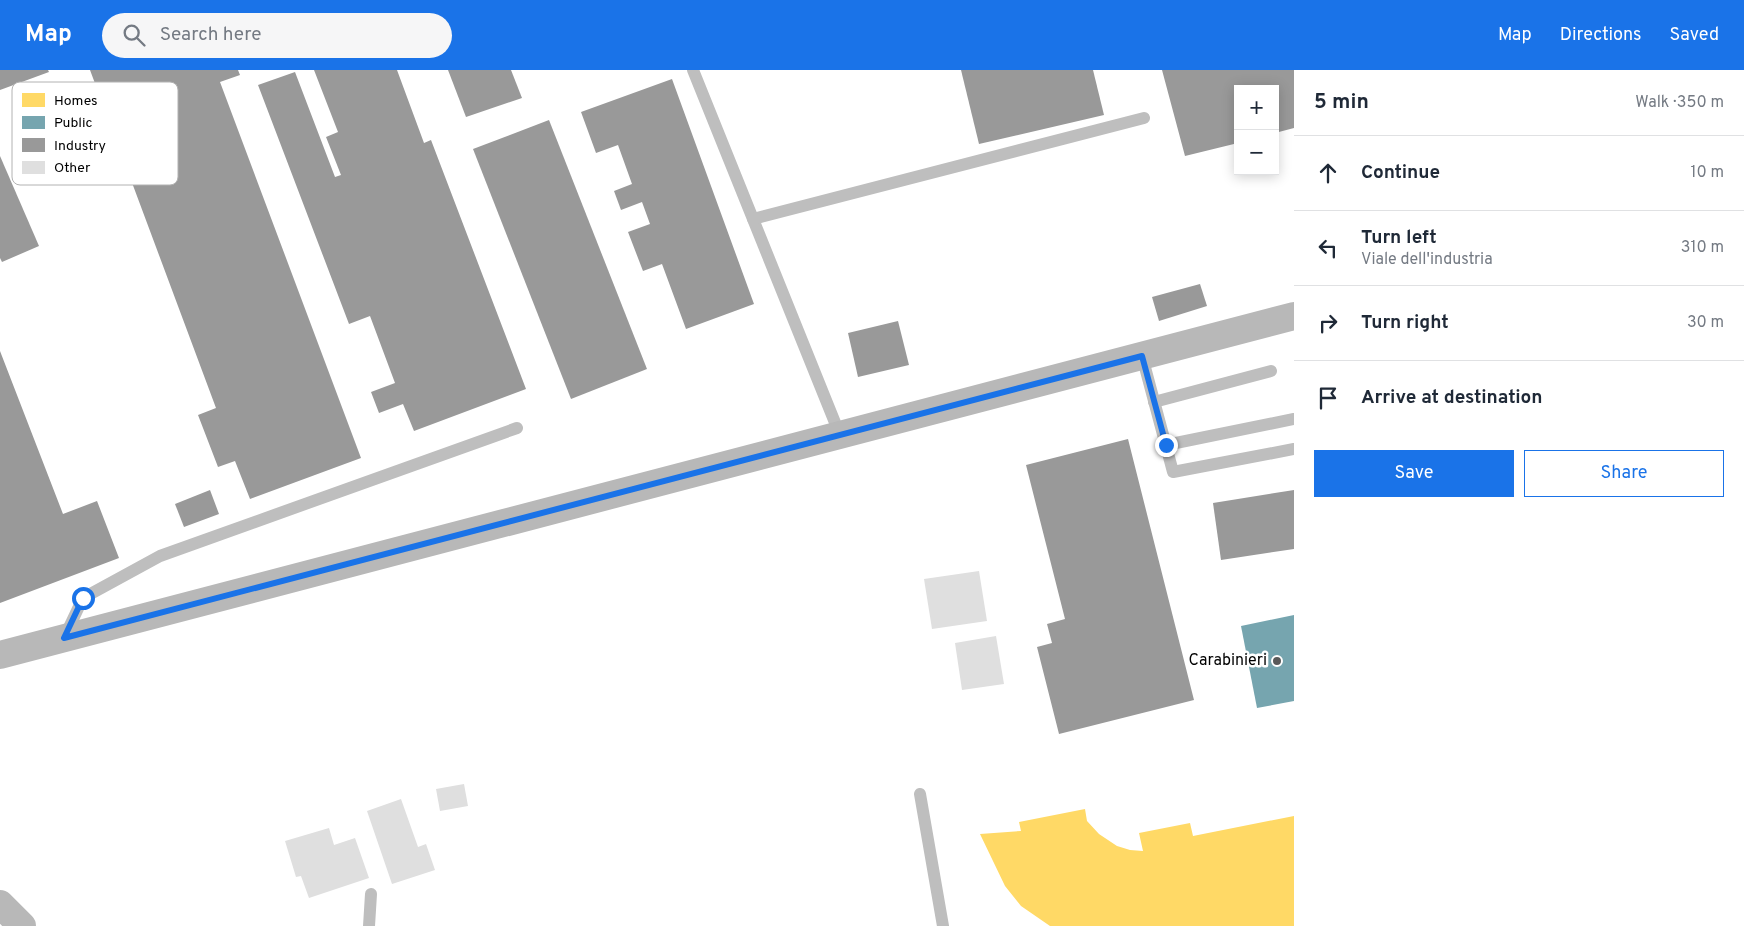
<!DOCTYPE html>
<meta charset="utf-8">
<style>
:root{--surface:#fff;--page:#f6f6f7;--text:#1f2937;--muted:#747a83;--line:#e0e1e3;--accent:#1a73e8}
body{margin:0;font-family:Overpass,sans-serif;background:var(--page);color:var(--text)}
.controls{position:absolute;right:15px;top:15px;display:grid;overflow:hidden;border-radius:0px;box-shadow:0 2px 12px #0003}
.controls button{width:45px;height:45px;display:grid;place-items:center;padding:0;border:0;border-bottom:1px solid var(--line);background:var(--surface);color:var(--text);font:25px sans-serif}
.stop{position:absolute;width:15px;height:15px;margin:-11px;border:4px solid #1a73e8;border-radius:50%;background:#fff}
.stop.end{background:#1a73e8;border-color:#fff;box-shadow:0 1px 5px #0008}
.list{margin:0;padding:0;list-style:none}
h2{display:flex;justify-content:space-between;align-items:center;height:65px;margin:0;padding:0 20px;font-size:21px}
h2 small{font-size:16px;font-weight:400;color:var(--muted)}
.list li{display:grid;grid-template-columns:32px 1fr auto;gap:15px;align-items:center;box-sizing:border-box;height:75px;padding:0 20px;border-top:1px solid var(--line)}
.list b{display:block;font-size:19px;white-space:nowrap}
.list p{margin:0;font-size:16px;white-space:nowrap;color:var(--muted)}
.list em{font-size:16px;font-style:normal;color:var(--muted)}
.actions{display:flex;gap:10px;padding:15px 20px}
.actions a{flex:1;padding:11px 0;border:1px solid var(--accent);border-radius:0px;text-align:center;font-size:18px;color:var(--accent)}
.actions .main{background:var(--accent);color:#fff}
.icon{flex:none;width:28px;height:28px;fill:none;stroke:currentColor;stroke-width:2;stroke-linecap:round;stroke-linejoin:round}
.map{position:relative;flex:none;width:1294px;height:856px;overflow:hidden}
header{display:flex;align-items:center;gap:30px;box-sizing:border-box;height:70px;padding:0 25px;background:var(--accent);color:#fff}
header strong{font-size:24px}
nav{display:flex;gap:28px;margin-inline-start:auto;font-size:18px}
.search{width:350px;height:45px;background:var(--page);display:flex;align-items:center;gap:12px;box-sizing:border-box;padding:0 18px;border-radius:28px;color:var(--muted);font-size:19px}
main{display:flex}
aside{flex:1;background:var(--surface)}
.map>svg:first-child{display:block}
.homes{fill:#ffd966}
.public{fill:#76a5af}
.industry{fill:#999}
.building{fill:#dfdfdf}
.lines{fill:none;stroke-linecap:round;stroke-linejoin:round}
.lane{stroke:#bebebe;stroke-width:12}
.secondary{stroke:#b8b8b8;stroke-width:28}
.route{stroke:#1a73e8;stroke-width:6}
.poi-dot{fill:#595959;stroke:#fff;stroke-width:2}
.labels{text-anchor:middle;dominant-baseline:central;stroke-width:5;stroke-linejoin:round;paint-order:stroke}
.poi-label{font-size:16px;fill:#000;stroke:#fff;text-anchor:end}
.key{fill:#fff;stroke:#b2b2b2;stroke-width:1}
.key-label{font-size:14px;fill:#000}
</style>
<header>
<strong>Map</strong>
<div class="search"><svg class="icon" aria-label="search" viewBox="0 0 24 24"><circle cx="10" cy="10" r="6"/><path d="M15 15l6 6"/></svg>Search here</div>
<nav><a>Map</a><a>Directions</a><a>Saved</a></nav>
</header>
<main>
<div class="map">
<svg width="1294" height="856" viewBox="0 0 1294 856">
<rect width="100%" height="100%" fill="#fff"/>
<path class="homes" d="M1085 739 1087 751 1099 764 1117 776 1130 780 1143 781 1139 763 1190 753 1193 766 1294 746V856H1050L1021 836 1005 816 980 764 1021 761 1019 752Z"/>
<path class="public" d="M1294 545V631L1257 638 1241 556Z"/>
<g class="industry">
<path d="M0 0H48L49 2 0 20Z"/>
<path d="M90 0H238L240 5 220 12 361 388 250 429 235 391 218 397 198 345 216 338Z"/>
<path d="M314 0H397L424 73 431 70 526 319 414 361 403 334 379 343 371 322 395 313 370 246 349 254 258 15 295 2 335 107 341 105 326 67 338 62Z"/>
<path d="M448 0H511L522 28 466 47Z"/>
<path d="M961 0H1093L1104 45 979 74Z"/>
<path d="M1162 0H1294V58L1275 63V19H1238V73L1185 86Z"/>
<path d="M672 9 754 234 686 259 662 194 643 201 628 162 650 154 642 132 621 140 614 121 632 114 618 75 596 83 581 42Z"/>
<path d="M549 50 647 299 571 329 473 79Z"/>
<path d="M0 86 39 176 2 192 0 188Z"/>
<path d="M1200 214 1207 236 1159 251 1152 227Z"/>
<path d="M898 251 909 295 858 307 848 263Z"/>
<path d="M0 281 63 444 97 431 119 488 0 533Z"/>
<path d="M1128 369 1194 630 1059 664 1037 577 1052 573 1047 554 1065 549 1026 395Z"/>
<path d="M210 420 219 444 184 457 175 434Z"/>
<path d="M1294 420V479L1221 490 1213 433Z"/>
</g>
<g class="building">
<path d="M979 501 987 551 932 559 924 509Z"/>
<path d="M996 566 1004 614 962 620 955 573Z"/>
<path d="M464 714 468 736 440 741 436 719Z"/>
<path d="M401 729 418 777 426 774 435 800 392 814 367 741Z"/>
<path d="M329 758 334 775 355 768 369 808 309 828 301 806 296 807 285 771Z"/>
</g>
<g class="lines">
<g class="lane">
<path d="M693 0 840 365"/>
<path d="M753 149 1144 48"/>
<path d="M1142 286 1173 402 1294 379"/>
<path d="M1154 332 1271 301"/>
<path d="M1166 375 1294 349"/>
<path d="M65 566 83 528 160 486 517 358"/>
<path d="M920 724 943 856"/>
<path d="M369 856 371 824"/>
</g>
<g class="secondary">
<path d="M0 585 1294 246"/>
<path d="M0 834 22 856"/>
</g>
</g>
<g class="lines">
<path class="route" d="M83 528 64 568 1142 286 1166 375"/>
</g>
<circle class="poi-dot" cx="1277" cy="591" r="5"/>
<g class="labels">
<g class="poi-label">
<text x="1267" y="591">Carabinieri</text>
</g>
</g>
<rect x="12" y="12" width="166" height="103" rx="8" class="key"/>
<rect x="22" y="23" width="23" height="14" fill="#ffd966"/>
<rect x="22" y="46" width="23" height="13" fill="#76a5af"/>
<rect x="22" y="68" width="23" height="14" fill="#999"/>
<rect x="22" y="91" width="23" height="13" fill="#dfdfdf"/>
<g class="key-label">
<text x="54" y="35">Homes</text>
<text x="54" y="57">Public</text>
<text x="54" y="80">Industry</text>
<text x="54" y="102">Other</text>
</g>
</svg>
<div class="controls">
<button>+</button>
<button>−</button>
</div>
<div class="stop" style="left:83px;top:528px"></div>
<div class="stop end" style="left:1166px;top:375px"></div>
</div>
<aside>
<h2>5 min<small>Walk · 350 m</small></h2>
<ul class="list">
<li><svg class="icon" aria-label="ahead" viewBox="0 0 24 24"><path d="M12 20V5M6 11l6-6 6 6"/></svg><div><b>Continue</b></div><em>10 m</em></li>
<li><svg class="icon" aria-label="left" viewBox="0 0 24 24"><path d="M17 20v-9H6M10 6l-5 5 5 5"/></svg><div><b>Turn left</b><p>Viale dell'industria</p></div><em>310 m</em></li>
<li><svg class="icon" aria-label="right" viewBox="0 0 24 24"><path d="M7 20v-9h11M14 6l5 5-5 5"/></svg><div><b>Turn right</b></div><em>30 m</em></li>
<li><svg class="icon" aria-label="arrive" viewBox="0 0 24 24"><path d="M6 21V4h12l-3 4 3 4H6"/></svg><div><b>Arrive at destination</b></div></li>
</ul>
<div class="actions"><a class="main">Save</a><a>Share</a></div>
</aside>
</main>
